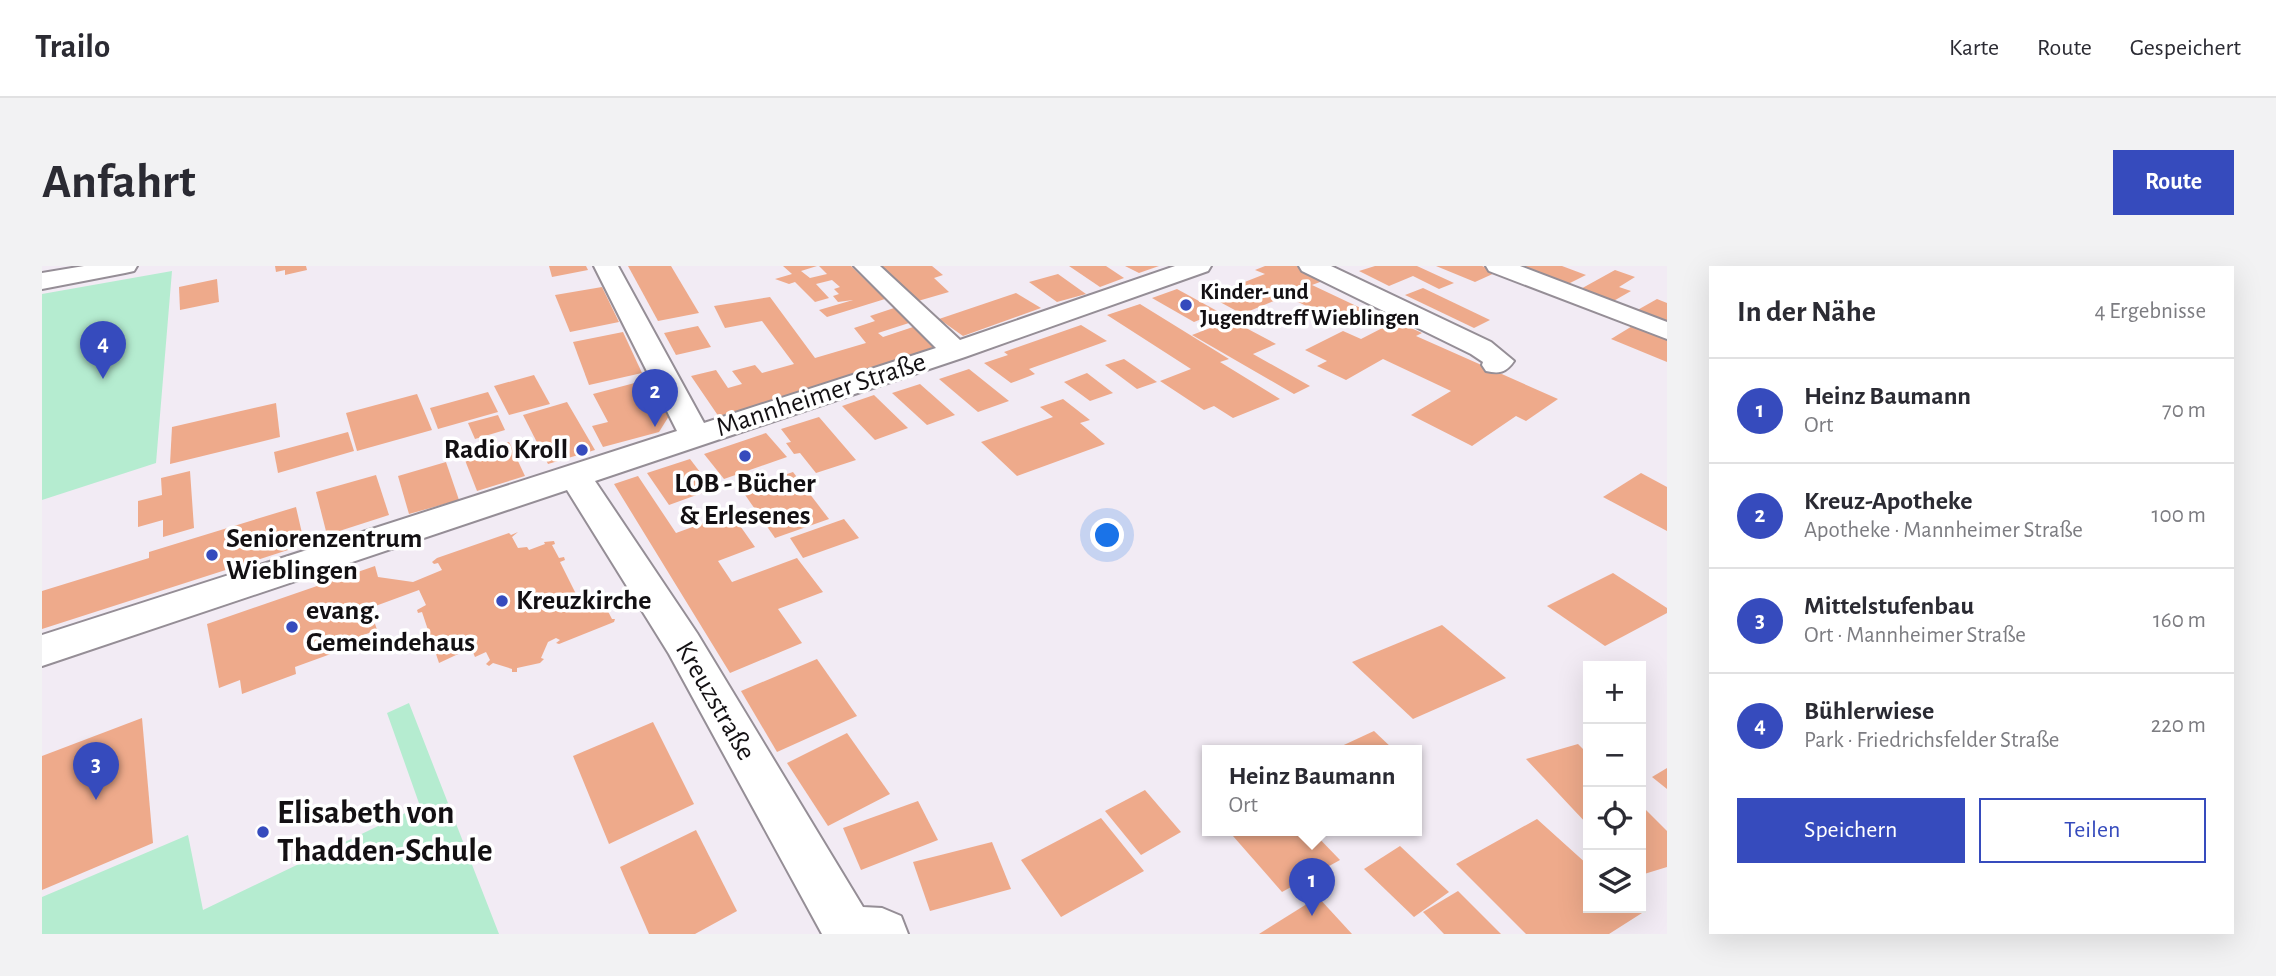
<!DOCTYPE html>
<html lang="de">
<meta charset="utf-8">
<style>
:root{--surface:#fff;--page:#f2f2f3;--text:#2b2b33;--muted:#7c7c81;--line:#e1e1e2;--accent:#364bbd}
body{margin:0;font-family:"Alegreya Sans",sans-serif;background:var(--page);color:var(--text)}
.controls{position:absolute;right:21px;bottom:21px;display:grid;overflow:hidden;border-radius:0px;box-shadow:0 7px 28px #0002}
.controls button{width:63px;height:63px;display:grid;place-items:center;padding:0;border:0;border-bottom:2px solid var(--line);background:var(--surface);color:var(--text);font:35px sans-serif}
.you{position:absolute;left:1066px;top:270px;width:24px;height:24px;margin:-18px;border:5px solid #fff;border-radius:50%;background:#1a73e8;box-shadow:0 0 0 10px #1a73e833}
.badge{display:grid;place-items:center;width:46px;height:46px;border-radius:50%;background:var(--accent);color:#fff;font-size:23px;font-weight:700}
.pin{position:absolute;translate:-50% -58px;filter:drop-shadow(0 2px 4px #0008)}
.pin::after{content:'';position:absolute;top:37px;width:24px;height:21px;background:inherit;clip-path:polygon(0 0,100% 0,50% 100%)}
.popup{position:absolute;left:1160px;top:479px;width:220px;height:91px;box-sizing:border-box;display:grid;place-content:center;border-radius:0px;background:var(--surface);filter:drop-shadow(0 2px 5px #0005);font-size:23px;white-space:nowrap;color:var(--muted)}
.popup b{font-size:26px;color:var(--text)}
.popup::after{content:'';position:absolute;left:50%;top:100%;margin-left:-14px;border:14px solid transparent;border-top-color:var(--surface)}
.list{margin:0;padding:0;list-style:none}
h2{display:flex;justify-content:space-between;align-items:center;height:91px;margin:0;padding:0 28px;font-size:30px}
h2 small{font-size:23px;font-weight:400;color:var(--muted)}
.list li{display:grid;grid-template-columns:46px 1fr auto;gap:21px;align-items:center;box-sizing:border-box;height:105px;padding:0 28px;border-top:2px solid var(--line)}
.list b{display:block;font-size:26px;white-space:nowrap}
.list p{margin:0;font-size:23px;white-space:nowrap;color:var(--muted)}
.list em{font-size:23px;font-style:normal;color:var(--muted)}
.actions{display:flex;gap:14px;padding:21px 28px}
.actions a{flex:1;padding:16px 0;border:2px solid var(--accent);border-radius:0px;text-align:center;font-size:24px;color:var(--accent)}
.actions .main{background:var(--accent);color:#fff}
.icon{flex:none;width:38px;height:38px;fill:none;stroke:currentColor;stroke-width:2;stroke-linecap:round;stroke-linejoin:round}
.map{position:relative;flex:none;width:1625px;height:668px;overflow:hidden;border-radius:0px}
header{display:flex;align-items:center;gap:42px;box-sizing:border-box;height:98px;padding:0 35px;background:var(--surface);border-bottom:2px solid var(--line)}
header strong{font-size:33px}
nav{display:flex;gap:38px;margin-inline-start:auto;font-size:24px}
.intro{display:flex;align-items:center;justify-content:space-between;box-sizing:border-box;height:168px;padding:0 42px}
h1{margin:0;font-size:49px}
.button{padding:18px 32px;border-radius:0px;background:var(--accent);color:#fff;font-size:24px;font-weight:700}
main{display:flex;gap:42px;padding:0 42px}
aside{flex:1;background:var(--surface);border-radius:0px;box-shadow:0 7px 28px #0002}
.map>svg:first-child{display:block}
.green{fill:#b5ecd0}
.building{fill:#eeaa8b}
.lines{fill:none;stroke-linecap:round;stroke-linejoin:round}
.minor-casing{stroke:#958e96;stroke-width:4}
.minor{fill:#fff;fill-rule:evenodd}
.poi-dot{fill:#364bbd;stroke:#fff;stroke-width:2.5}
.labels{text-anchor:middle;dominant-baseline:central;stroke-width:7;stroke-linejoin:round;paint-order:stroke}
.far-poi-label{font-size:23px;font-weight:bold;fill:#131013;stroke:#fff;text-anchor:start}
.street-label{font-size:28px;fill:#131013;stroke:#fff}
.poi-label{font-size:28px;font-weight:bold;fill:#131013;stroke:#fff;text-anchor:start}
.near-poi-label{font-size:33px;font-weight:bold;fill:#131013;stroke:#fff;text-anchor:start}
</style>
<header>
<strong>Trailo</strong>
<nav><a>Karte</a><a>Route</a><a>Gespeichert</a></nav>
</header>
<div class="intro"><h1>Anfahrt</h1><a class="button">Route</a></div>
<main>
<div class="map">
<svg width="1625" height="668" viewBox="0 0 1625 668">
<rect width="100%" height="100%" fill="#f2ebf4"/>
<g class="green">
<path d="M130 5 114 197 0 234V28Z"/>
<path d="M367 437 457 668H0V631L146 569 161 644 378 540 345 447Z"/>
</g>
<g class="building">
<path d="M233 0H264L265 4 243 9V4L234 6Z"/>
<path d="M507 0H544L546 4 510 11Z"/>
<path d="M586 0H629L657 47 616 55Z"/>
<path d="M741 0H775L759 5 768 12 785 8 777 0H809L843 33 785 51 777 44 811 34 796 36 791 30 797 28 792 23 798 21 790 14 774 18 787 32 773 36 753 16 747 18 733 13 750 8Z"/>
<path d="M839 0H890L901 9 892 12 907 26 876 35Z"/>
<path d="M1027 0H1064L1082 12 1058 21Z"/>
<path d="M1083 0H1117L1097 7Z"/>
<path d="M1223 0H1259L1286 13 1270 19 1325 45 1299 57 1244 30 1200 48 1167 30 1223 8 1213 4Z"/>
<path d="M1333 0H1375L1412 17 1397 23 1371 10 1347 20 1317 5Z"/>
<path d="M1394 0H1440L1455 6 1433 16Z"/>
<path d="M1470 0H1520L1544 9 1522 20Z"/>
<path d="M1573 4 1593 11 1577 21 1589 25 1568 37 1535 25Z"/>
<path d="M1016 8 1044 28 1015 36 987 16Z"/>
<path d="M175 13 177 36 138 44 137 21Z"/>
<path d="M560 21 577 56 528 66 513 29Z"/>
<path d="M1381 22 1448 54 1432 62 1363 29Z"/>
<path d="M1135 23 1177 46 1152 56 1110 32Z"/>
<path d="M974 27 999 42 921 70 897 53Z"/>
<path d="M728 31 773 92 824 77 812 62 833 55 828 50 852 42 867 57 836 67 841 71 871 61 892 81 801 113 677 151 649 110 674 104 686 122 700 118 690 105 713 99 720 107 752 98 720 55 683 62 672 40Z"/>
<path d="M1615 33 1625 37V59L1592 46Z"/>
<path d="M1098 38 1187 93 1178 96 1238 133 1191 152 1172 140 1162 144 1118 115 1149 103 1065 49Z"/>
<path d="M1189 54 1234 78 1211 88 1268 120 1252 128 1150 69Z"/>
<path d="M1354 55 1380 67 1374 70 1516 133 1484 155 1474 150 1430 180 1369 149 1409 125 1341 93 1304 114 1275 100 1285 95 1263 84 1301 65 1319 73Z"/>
<path d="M1039 59 1065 75 987 103 993 108 969 117 942 97 966 89 962 86Z"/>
<path d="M1592 59 1625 72V96L1569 73Z"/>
<path d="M656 60 669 81 634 89 622 67Z"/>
<path d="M581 66 600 107 547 119 531 76Z"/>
<path d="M1082 93 1115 116 1095 123 1063 99Z"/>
<path d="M927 103 967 135 936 146 897 113Z"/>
<path d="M1045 107 1071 127 1048 135 1022 116Z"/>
<path d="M492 109 508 138 467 149 452 120Z"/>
<path d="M604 114 627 150 617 166 561 181 550 160 566 156 551 128Z"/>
<path d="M878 118 913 149 885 159 850 127Z"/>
<path d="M446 126 456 146 396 163 388 142Z"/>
<path d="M375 128 390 164 315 185 304 147Z"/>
<path d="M832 129 866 162 833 174 800 140Z"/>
<path d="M1021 133 1048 154 1038 157 1063 178 975 210 939 176 1011 151 998 141Z"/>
<path d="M525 136 553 184 506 198 481 149Z"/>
<path d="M234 137 238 171 128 198 130 161Z"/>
<path d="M456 149 463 164 433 173 426 157Z"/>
<path d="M777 151 814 194 774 207 758 187 752 188 744 177 749 176 739 163Z"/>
<path d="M306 166 312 185 236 207 232 186Z"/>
<path d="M724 167 745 191 682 213 662 188Z"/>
<path d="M467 176 483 210 435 225 421 189Z"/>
<path d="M648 193 671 223 627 239 605 207Z"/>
<path d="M404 196 417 234 367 248 356 210Z"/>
<path d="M148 205 152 262 121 271V254L96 261V235L120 229 119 212Z"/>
<path d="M751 206 787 253 733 272 699 223Z"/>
<path d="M1599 207 1625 221V265L1561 231Z"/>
<path d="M334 209 347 249 285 269 274 226Z"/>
<path d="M596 210 634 267 689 247 713 281 676 295 690 316 755 292 781 326 736 343 760 377 688 407 572 218Z"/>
<path d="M254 241 262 276 245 281 246 284 0 363V325L107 292V286Z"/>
<path d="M802 253 817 272 761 292 748 272Z"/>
<path d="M476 266 470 271 476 282 485 281 487 284 503 278 502 276 512 275 513 278 510 279 517 292 522 291 523 294 518 296 539 338 557 329 561 330 559 332 570 353H573L572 356 517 378 514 377 518 374 514 372 506 376 499 392 502 393 498 397 475 402V406H470V403L451 397 447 400 444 398 448 394 444 386 433 391 429 382 397 397 380 346 376 347 375 344 384 339 377 324 328 342 335 364 295 379 297 385 253 401 254 408 200 428 198 414 177 422 165 358 333 300 336 311 371 316 400 304 396 297 392 298 390 296 395 292 467 267 469 269Z"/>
<path d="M1571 307 1625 342V347L1563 380 1505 340Z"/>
<path d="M1400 359 1464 412 1371 453 1310 396Z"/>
<path d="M775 393 815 450 735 486 699 425Z"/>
<path d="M100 452 111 577 0 624V490Z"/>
<path d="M611 456 652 538 567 578 531 490Z"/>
<path d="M1332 465 1352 484H1291Z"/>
<path d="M805 467 848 528 786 560 745 497Z"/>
<path d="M1536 478 1546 488V559L1484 493Z"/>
<path d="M1625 502V523L1610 511Z"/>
<path d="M1103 524 1139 566 1099 589 1063 545Z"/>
<path d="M876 535 896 574 819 604 801 562Z"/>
<path d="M1599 539 1625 565V601L1599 609Z"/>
<path d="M1059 552 1102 605 1019 651 979 594Z"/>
<path d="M1495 553 1546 599V642H1594L1600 647 1567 668H1484L1414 598Z"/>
<path d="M654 564 695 645 653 668H607L578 601Z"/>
<path d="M1202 564H1269L1298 594 1240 626 1191 570Z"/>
<path d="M950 576 969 623 888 645 871 596Z"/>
<path d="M1358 580 1407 626 1372 651 1322 603Z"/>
<path d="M1416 625 1459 668H1402L1381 646Z"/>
<path d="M1276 631 1310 668H1217Z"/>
</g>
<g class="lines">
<defs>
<g id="minor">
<path d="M42 0H95L92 5 83 7 0 23V7Z"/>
<path d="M552 0H576L662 157 894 82 812 0H838L918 74 1133 0H1169L1166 5 923 91 553 215 655 367 821 641 840 642 859 650 866 668H780L627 388 525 224 0 400V369L635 165Z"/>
<path d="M1257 0H1289L1449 76 1472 95C1464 107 1457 108 1444 105L1440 99 1441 96 1429 88 1260 5Z"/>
<path d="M1444 0H1478L1625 56V73L1447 5Z"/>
</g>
</defs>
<use href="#minor" class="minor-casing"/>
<use href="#minor" class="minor"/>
</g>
<g class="poi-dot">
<circle cx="1144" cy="39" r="7"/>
<circle cx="540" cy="184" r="7"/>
<circle cx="703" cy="190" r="7"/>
<circle cx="170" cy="289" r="7"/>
<circle cx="460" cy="335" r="7"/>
<circle cx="250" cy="361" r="7"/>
<circle cx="221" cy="566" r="7"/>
</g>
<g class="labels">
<g class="far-poi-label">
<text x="1158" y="26">Kinder- und<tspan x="1158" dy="26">Jugendtreff Wieblingen</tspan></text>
</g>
<g class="street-label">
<text transform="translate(779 129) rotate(-18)">Mannheimer Straße</text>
<text transform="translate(673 435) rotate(60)">Kreuzstraße</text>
</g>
<g class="poi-label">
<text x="526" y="184" text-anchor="end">Radio Kroll</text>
<text x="703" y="218" text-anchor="middle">LOB - Bücher<tspan x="703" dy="32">&amp; Erlesenes</tspan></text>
<text x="184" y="273">Seniorenzentrum<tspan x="184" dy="32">Wieblingen</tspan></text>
<text x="474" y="335">Kreuzkirche</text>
<text x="264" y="345">evang.<tspan x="264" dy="32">Gemeindehaus</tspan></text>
</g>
<g class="near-poi-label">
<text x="235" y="547">Elisabeth von<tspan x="235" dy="38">Thadden-Schule</tspan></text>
</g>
</g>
</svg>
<div class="controls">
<button>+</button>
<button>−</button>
<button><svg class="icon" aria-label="locate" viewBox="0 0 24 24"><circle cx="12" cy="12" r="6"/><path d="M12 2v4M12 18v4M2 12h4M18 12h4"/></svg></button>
<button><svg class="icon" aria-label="layers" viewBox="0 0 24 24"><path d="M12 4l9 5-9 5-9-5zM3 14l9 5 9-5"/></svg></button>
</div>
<div class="you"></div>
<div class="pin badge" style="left:1270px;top:650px">1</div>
<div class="popup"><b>Heinz Baumann</b>Ort</div>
<div class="pin badge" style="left:613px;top:161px">2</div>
<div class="pin badge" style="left:54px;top:534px">3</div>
<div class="pin badge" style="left:61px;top:113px">4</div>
</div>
<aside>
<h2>In der Nähe<small>4 Ergebnisse</small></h2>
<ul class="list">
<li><span class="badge">1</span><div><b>Heinz Baumann</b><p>Ort</p></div><em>70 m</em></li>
<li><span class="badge">2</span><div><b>Kreuz-Apotheke</b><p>Apotheke · Mannheimer Straße</p></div><em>100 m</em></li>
<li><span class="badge">3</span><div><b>Mittelstufenbau</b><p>Ort · Mannheimer Straße</p></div><em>160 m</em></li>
<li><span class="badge">4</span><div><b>Bühlerwiese</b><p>Park · Friedrichsfelder Straße</p></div><em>220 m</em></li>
</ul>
<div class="actions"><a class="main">Speichern</a><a>Teilen</a></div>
</aside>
</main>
